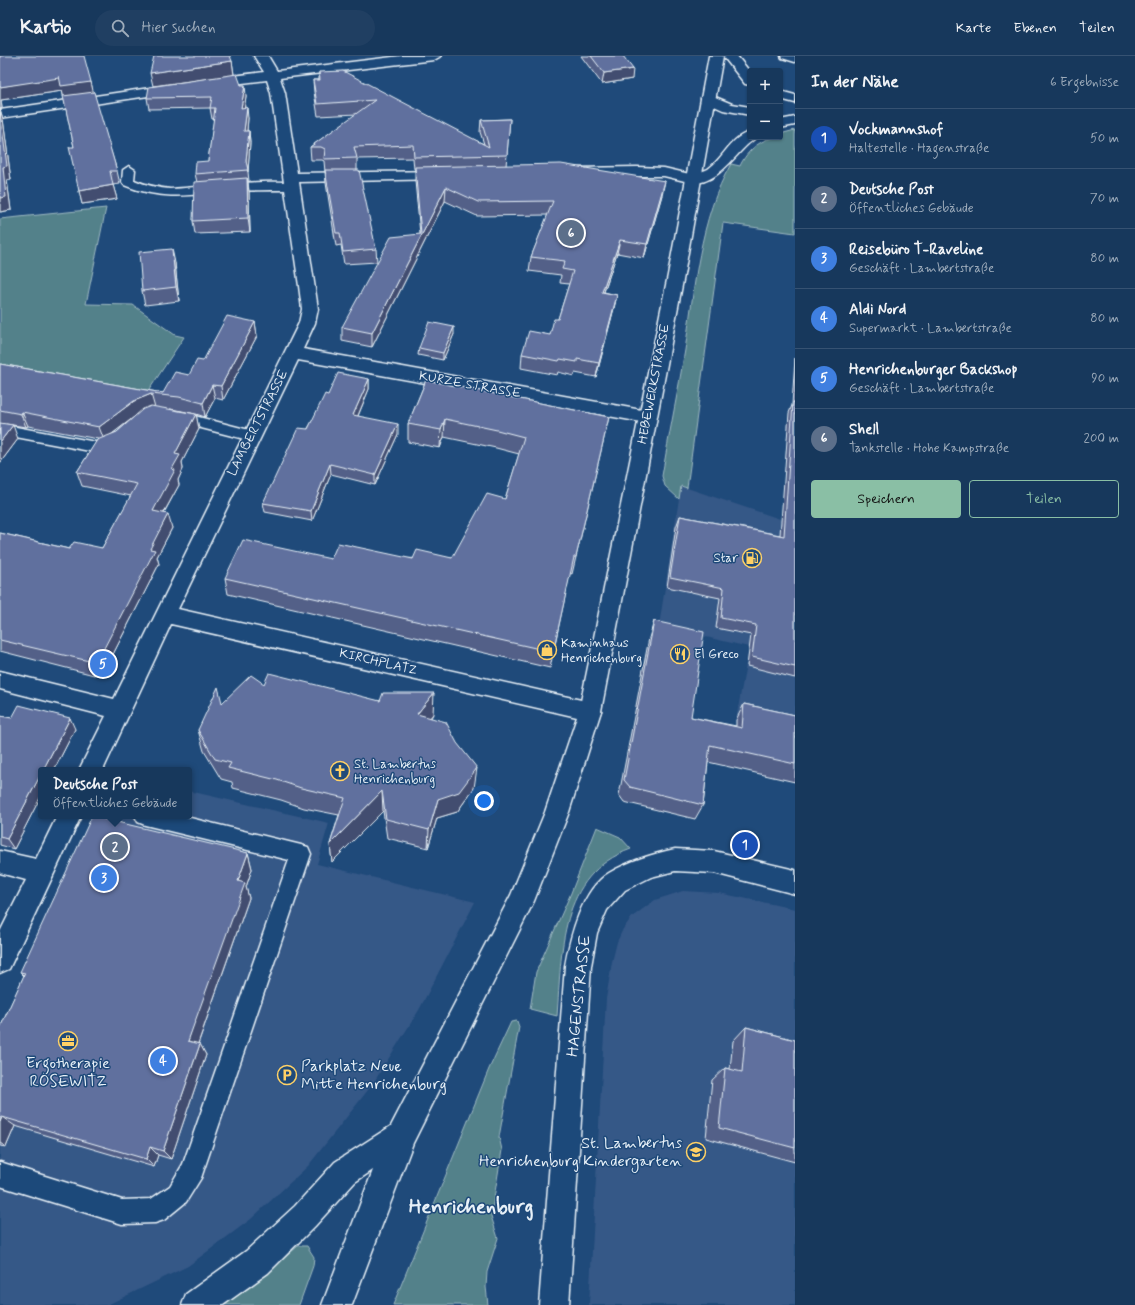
<!DOCTYPE html>
<html lang="de">
<meta charset="utf-8">
<style>
:root{--surface:#17385c;--page:#203f62;--text:#f1f3f6;--muted:#9eacbb;--line:#365272;--accent:#8abfa5}
body{margin:0;font-family:Mynerve,sans-serif;background:var(--page);color:var(--text)}
.controls{position:absolute;right:12px;top:12px;display:grid;overflow:hidden;border-radius:4px;box-shadow:0 1px 3px #0004}
.controls button{width:36px;height:36px;display:grid;place-items:center;padding:0;border:0;border-bottom:1px solid var(--line);background:var(--surface);color:var(--text);font:20px sans-serif}
.you{position:absolute;left:484px;top:745px;width:14px;height:14px;margin:-10px;border:3px solid #fff;border-radius:50%;background:#1a73e8;box-shadow:0 0 0 6px #1a73e833}
.badge{display:grid;place-items:center;width:26px;height:26px;border-radius:50%;background:var(--accent);color:#fff;font-size:13px;font-weight:700}
.pin{position:absolute;translate:-50% -50%;border:2px solid #fff;box-shadow:0 1px 4px #0006}
.popup{position:absolute;left:38px;top:711px;width:154px;height:52px;box-sizing:border-box;display:grid;place-content:center;border-radius:4px;background:var(--surface);filter:drop-shadow(0 1px 3px #0005);font-size:13px;white-space:nowrap;color:var(--muted)}
.popup b{font-size:15px;color:var(--text)}
.popup::after{content:'';position:absolute;left:50%;top:100%;margin-left:-8px;border:8px solid transparent;border-top-color:var(--surface)}
.list{margin:0;padding:0;list-style:none}
h2{display:flex;justify-content:space-between;align-items:center;height:52px;margin:0;padding:0 16px;font-size:17px}
h2 small{font-size:13px;font-weight:400;color:var(--muted)}
.list li{display:grid;grid-template-columns:26px 1fr auto;gap:12px;align-items:center;box-sizing:border-box;height:60px;padding:0 16px;border-top:1px solid var(--line)}
.list b{display:block;font-size:15px;white-space:nowrap}
.list p{margin:0;font-size:13px;white-space:nowrap;color:var(--muted)}
.list em{font-size:13px;font-style:normal;color:var(--muted)}
.actions{display:flex;gap:8px;padding:12px 16px}
.actions a{flex:1;padding:9px 0;border:1px solid var(--accent);border-radius:4px;text-align:center;font-size:14px;color:var(--accent)}
.actions .main{background:var(--accent);color:#111}
.icon{flex:none;width:22px;height:22px;fill:none;stroke:currentColor;stroke-width:2;stroke-linecap:round;stroke-linejoin:round}
.map{position:relative;flex:none;width:795px;height:1249px;overflow:hidden}
header{display:flex;align-items:center;gap:24px;box-sizing:border-box;height:56px;padding:0 20px;background:var(--surface);border-bottom:1px solid var(--line)}
header strong{font-size:19px}
nav{display:flex;gap:22px;margin-inline-start:auto;font-size:14px}
.search{width:280px;height:36px;background:var(--page);display:flex;align-items:center;gap:10px;box-sizing:border-box;padding:0 14px;border-radius:22px;color:var(--muted);font-size:15px}
main{display:flex}
aside{flex:1;background:var(--surface)}
.map>svg:first-child{display:block}
.built{fill:#365887}
.green{fill:#53818a;stroke:#9eb9c1}
.lines{fill:none;stroke-linecap:round;stroke-linejoin:round}
.service-casing{stroke:#e8f1f8;stroke-width:3}
.minor-casing{stroke:#e8f1f8;stroke-width:3}
.primary-casing{stroke:#e8f1f8;stroke-width:3}
.motorway-casing{stroke:#e8f1f8;stroke-width:3}
.service{fill:#1f4a7a;fill-rule:evenodd}
.minor{fill:#1f4a7a;fill-rule:evenodd}
.primary{fill:#1f4a7a;fill-rule:evenodd}
.motorway{fill:#1f4a7a;fill-rule:evenodd}
.wall{fill:#536088;stroke:#e8f1f8;fill-rule:evenodd}
.shaded-wall{fill:#434e6f;stroke:#e8f1f8}
.building{fill:#60709e;stroke:#e8f1f8}
.labels{text-anchor:middle;dominant-baseline:central;stroke-width:3;stroke-linejoin:round;paint-order:stroke}
.street-label{font-size:13px;fill:#e8f1f8;stroke:#1f4a7a}
.poi-label{font-size:13px;fill:#e8f1f8;stroke:#1f4a7a;text-anchor:start}
.near-street-label{font-size:16px;fill:#e8f1f8;stroke:#1f4a7a}
.near-poi-label{font-size:16px;fill:#e8f1f8;stroke:#1f4a7a}
.near-district-label{font-size:20px;font-weight:bold;fill:#e8f1f8;stroke:#1f4a7a}
</style>
<header>
<strong>Kartio</strong>
<div class="search"><svg class="icon" aria-label="search" viewBox="0 0 24 24"><circle cx="10" cy="10" r="6"/><path d="M15 15l6 6"/></svg>Hier suchen</div>
<nav><a>Karte</a><a>Ebenen</a><a>Teilen</a></nav>
</header>
<main>
<div class="map">
<svg width="795" height="1249" viewBox="0 0 795 1249">
<rect width="100%" height="100%" fill="#1f4a7a"/>
<filter id="ink" filterUnits="userSpaceOnUse"><feTurbulence type="fractalNoise" baseFrequency=".025" numOctaves="2"/><feDisplacementMap in="SourceGraphic" scale="8" xChannelSelector="R" yChannelSelector="G"/><feConvolveMatrix kernelMatrix="1 2 1 2 8 2 1 2 1" color-interpolation-filters="sRGB"/></filter>
<g filter="url(#ink)">
<g class="built">
<path d="M681 430 795 468V702L734 688 736 664 749 591 659 570Z"/>
<path d="M189 735 329 767 317 808 475 846 419 954 372 1029 308 1110 251 1163 188 1210 107 1249H0V1009L42 880 99 760H189Z"/>
<path d="M683 835 719 837 795 853V1249H589L606 943 612 906 617 886 623 873 632 861 655 844Z"/>
</g>
<g class="green">
<path d="M795 74V177L723 167 687 432 681 430 679 443 665 430 662 420C669 378 678 336 685 294 694 235 700 160 731 108L740 110C747 94 763 81 780 81V78Z"/>
<path d="M106 152 86 248 133 249 175 279 184 281 143 343 0 320V163Z"/>
<path d="M597 771 620 781 631 793C558 819 562 896 557 960L530 953 536 916 571 837Z"/>
<path d="M517 965 519 971 499 1081 502 1094 491 1160 498 1182 487 1216 486 1231 488 1249H393L489 1013 511 966Z"/>
<path d="M298 1190H307L314 1201 313 1210 299 1249H223L252 1230Z"/>
</g>
<g class="lines">
<defs>
<g id="service">
<path d="M781 0H795V6L782 2Z"/>
<path d="M129 110 135 114 134 124C146 129 157 132 170 133 189 133 292 119 299 130L293 134C273 134 252 134 232 135 192 139 162 145 124 129L122 126 123 114Z"/>
<path d="M175 355 257 376 260 380 257 384 252 385 170 364 168 360 170 356Z"/>
<path d="M0 368 101 387 116 382 121 383 124 387C119 395 104 398 95 396L0 378Z"/>
<path d="M135 760H182L301 789 308 791 311 798 201 1122 186 1146 164 1164 155 1167 122 1168 0 1130V1106L122 1144 151 1143 170 1130 183 1108 289 804 145 769 138 766Z"/>
</g>
<g id="minor">
<path d="M254 0H268L277 15 401 0H441L434 4 280 22 285 37 297 117 445 115 450 116 452 119 450 122 445 123 299 126 318 253 315 267 303 293 647 355 653 357 656 361 653 365 647 367 298 304 178 553 590 646 598 648 601 655 598 662 590 664 171 568 103 714H79L106 660 0 633V615L114 643 299 267 302 253 299 230 271 37 267 24 209 31 204 30 202 27 204 24 209 23 264 16Z"/>
<path d="M177 28 182 29 184 32 182 35 0 62V54Z"/>
<path d="M637 111 664 112 698 120 700 123 698 126 693 127 664 120H574L569 119 567 116 569 113 574 112Z"/>
<path d="M57 760H81L9 913 0 917V876L26 824 0 817V795L36 803Z"/>
<path d="M675 793 714 795 795 814V838L714 817 675 815 651 821 625 834 607 854 597 877 591 910 569 1249H539L565 910C570 881 582 833 609 817 629 805 652 798 675 793Z"/>
</g>
<path id="primary" d="M709 0H723L684 219 601 655 569 756 534 845 413 1087 352 1249H322L373 1114 355 1126 315 1170 268 1217 223 1249H182L186 1238 246 1195 295 1150 335 1106 391 1070 511 839 545 756 579 655 668 219Z"/>
<g id="motorway">
<path d="M723 0H737L750 16V29L745 28Z"/>
<path d="M780 35 795 39V47L780 43Z"/>
<path d="M708 38 732 48 750 51V59L723 54 703 45 701 42 703 39Z"/>
<path d="M795 61V69L780 72V64Z"/>
<path d="M750 76V81H756C754 84 750 86 747 89 731 104 713 132 688 126L686 123C691 116 701 117 708 113 724 102 730 81 750 76Z"/>
</g>
</defs>
<use href="#service" class="service-casing"/>
<use href="#minor" class="minor-casing"/>
<use href="#primary" class="primary-casing"/>
<use href="#motorway" class="motorway-casing"/>
<use href="#service" class="service"/>
<use href="#minor" class="minor"/>
<use href="#primary" class="primary"/>
<use href="#motorway" class="motorway"/>
</g>
<g class="wall">
<path d="M0 0 91 26 93 36 117 115 120 128 113 129 117 143 82 148 79 135 74 91 62 34V35L1 44 2 52 0 53 3 63 11 124H7L11 154 0 156Z"/>
<path d="M581 0H623L632 23 602 28Z"/>
<path d="M232 5 234 18 241 29 246 40 244 52 248 62 247 75H249L250 86 248 116 249 125H248L249 136 250 176 195 178 193 165 197 126 195 118 208 105 214 63H212L210 52 149 53 147 42 153 30Z"/>
<path d="M319 16 484 88 480 76 481 64 510 63 506 110 662 139 644 202 617 197 604 236 617 239 614 252 596 321 575 317 574 320 558 316 557 319 521 312 522 298 550 279 558 263 569 228 560 227 561 219 529 215 531 201 548 159 477 160 445 145 372 291 342 285V271L420 178 415 125V113H414L413 102 357 103V114L376 193 377 206 344 208 341 189 336 190 326 127 324 105 322 104H311L310 91 357 58 318 60 314 36 313 24H319Z"/>
<path d="M175 207 179 245 145 249 142 235Z"/>
<path d="M255 266 257 280 223 344 215 342 205 361 196 358 199 373 182 406 183 413 178 424 179 429 164 457 172 472 157 501 159 508 105 614 94 619 0 595V477L69 493 102 492 131 440 82 430 77 416 98 383 28 370 26 371 6 368 18 383 0 407V308L163 337 189 319 203 305ZM170 353 182 355 195 358ZM137 358 117 376 112 378Z"/>
<path d="M454 278 443 304 418 299 419 292Z"/>
<path d="M795 302V622L747 610 751 579 716 572 720 542 667 531 676 471 680 460 780 479 789 357 792 349Z"/>
<path d="M369 323V333L358 360 398 378 375 429 331 418 312 465 265 456 263 447 328 339Z"/>
<path d="M426 324 609 361 572 518 570 517 550 612 228 538 225 522 331 503 452 502 505 443 519 398 496 392 444 381 440 392 408 386V368Z"/>
<path d="M654 565 691 661 736 670V664L744 648 795 659V726L708 706 703 749 695 763 624 746 619 739 649 582Z"/>
<path d="M264 628 380 645 433 658 431 662 474 732 457 756 437 762 428 792 387 782 383 755 332 806 330 788 339 759 304 752 281 744 233 732 232 726 221 723 204 695 198 674 222 647Z"/>
<path d="M0 660 12 662 75 673 54 714H41V740L14 793 0 789Z"/>
<path d="M248 797 252 813 246 831 249 842 198 988H200L206 999 171 1103 158 1099 154 1111 15 1070 6 1091 0 1090V972L24 920 20 916Z"/>
<path d="M746 971 795 984V1106L706 1082 712 1024 725 1012 730 1013 733 985Z"/>
</g>
<g class="shaded-wall">
<path d="M232 5 234 19 153 30 150 17Z"/>
<path d="M633 13 632 23 602 28 604 17Z"/>
<path d="M59 20 91 26 94 39 64 43 62 34V35L1 44 2 52 0 53 3 63 11 124H7L11 154 0 156V142L3 111 0 56V31Z"/>
<path d="M245 29 246 40 243 63 241 52Z"/>
<path d="M247 51 248 62 246 86 244 75Z"/>
<path d="M249 75 250 86 248 116 246 105Z"/>
<path d="M247 122 249 136 250 176 248 162Z"/>
<path d="M665 125 662 139 644 202 647 188Z"/>
<path d="M113 129 117 143 82 148 79 135Z"/>
<path d="M446 131 445 145 372 291V277Z"/>
<path d="M620 184 617 197 599 250 602 236Z"/>
<path d="M172 193 175 207 179 245 176 231Z"/>
<path d="M617 239 614 252 596 321 599 307Z"/>
<path d="M255 266 257 280 223 344 221 330Z"/>
<path d="M454 271V278L443 304V297Z"/>
<path d="M369 323V333L354 369 353 359Z"/>
<path d="M212 329 215 342 205 361 203 347Z"/>
<path d="M151 338 155 352 138 358 104 384 99 371 134 345Z"/>
<path d="M22 356 28 370 26 371 21 358Z"/>
<path d="M196 358 199 373 182 406 183 413 178 424 179 429 157 469 153 455 172 413 175 398Z"/>
<path d="M445 363 444 381 440 392 441 374Z"/>
<path d="M398 368V378L375 429V419Z"/>
<path d="M13 369 18 383 0 407V386Z"/>
<path d="M330 408 331 418 312 465 311 455Z"/>
<path d="M168 458 172 472 157 501 159 508 105 614 94 619 89 605Z"/>
<path d="M434 637 433 658 416 679 417 658Z"/>
<path d="M70 662 75 673 54 714H43Z"/>
<path d="M477 712 474 732 457 756 437 762 428 792 429 774 438 743Z"/>
<path d="M41 718V740L14 793 7 783Z"/>
<path d="M382 735 383 755 332 806 330 788Z"/>
<path d="M248 797 252 813 246 831 249 842 195 996 188 985 238 825Z"/>
<path d="M200 988 206 999 171 1103 163 1095Z"/>
<path d="M2 1061 15 1070 6 1091 0 1087V1066Z"/>
<path d="M150 1091 158 1099 154 1111 146 1103Z"/>
</g>
<g class="building">
<path d="M0 0H84L91 26 61 30 59 20V22L0 31Z"/>
<path d="M154 0H230L232 5 150 17Z"/>
<path d="M591 0H623L633 13 604 17Z"/>
<path d="M343 15 489 91 481 64 510 63 507 99 414 101 413 89 354 91 357 102 324 103 325 93 321 91H310L375 44 317 48 313 24H320L319 16Z"/>
<path d="M237 18 241 29H245L241 52 247 51 244 75H249L246 105 248 114 195 118 196 106 208 105 215 52H210L212 41 147 42 149 31Z"/>
<path d="M94 36 117 115H110L113 129 79 135 69 91H74L63 40Z"/>
<path d="M0 56 7 110 3 111 6 141 0 142Z"/>
<path d="M561 108 665 125 647 188 620 184 602 236 617 239 599 307 577 303V306L560 303 559 305 522 298 529 275 550 279 554 263H558L573 215 562 213 565 205 531 201 553 145 478 146 446 131 372 277 342 271 391 181 421 178 415 111Z"/>
<path d="M325 114H359L376 193 343 196 340 177H336Z"/>
<path d="M247 122 248 162 193 165 194 126Z"/>
<path d="M172 193 176 231 142 235 139 196Z"/>
<path d="M227 260 255 266 221 330 212 329 203 347 179 341 151 338 134 345 99 371 22 356 21 358 0 354V308L163 337 175 316 189 319 197 304 203 305Z"/>
<path d="M429 266 454 271 443 297 419 292Z"/>
<path d="M338 317 369 323 353 359 398 368 375 419 330 408 311 455 263 447 298 372 308 373 325 338 328 339Z"/>
<path d="M426 324 609 361 576 501H574L553 596 225 522 243 484 331 503 338 487 413 503 417 494 452 502 487 438 505 443 524 381 497 374 445 363 441 374 408 368Z"/>
<path d="M793 346H795V611L752 601 756 569 721 562 724 532 670 521 680 460 784 480Z"/>
<path d="M151 350 196 358 175 398 180 399 172 413 175 414 153 455 168 458 150 493 155 494 100 600 89 605 0 584V477L69 493 74 486 102 492 137 428 77 416 97 384 117 376 143 353Z"/>
<path d="M0 367 13 369 0 386Z"/>
<path d="M654 565 704 576 691 661 742 672 744 648 795 659V708L710 689 703 749 630 731 624 724Z"/>
<path d="M269 617 380 645 383 637H434L417 658 446 666 457 687 477 712 459 736 438 743 429 774 386 763 382 735 330 788 345 742 301 732 277 724 228 712 231 707 215 703 198 674 218 631 222 647 251 619 264 628Z"/>
<path d="M19 649 70 662 43 714H41V718L7 783 0 781V660L12 662Z"/>
<path d="M92 760 248 797 238 825 245 827 188 985 200 988 163 1095 150 1091 146 1103 2 1061 0 1066V972L25 917 20 916Z"/>
<path d="M746 971 795 984V1092L719 1072 725 1012 742 1016Z"/>
</g>
</g>
<defs>
<symbol id="fuel-ring" viewBox="-11 -11 22 22"><circle r="9.5" fill="#1f4a7a" stroke="#ffd166" stroke-width="1.5"/><path d="M-5.5-6h7V0h2V4h1.3V-2.5L3-4.5l.8-.8L6-3V5H2.5V1h-1V6h-7ZM-4.2-4.7v3.2H.2V-4.7Z" fill="#ffd166"/></symbol>
<symbol id="shop-ring" viewBox="-11 -11 22 22"><circle r="9.5" fill="#1f4a7a" stroke="#ffd166" stroke-width="1.5"/><path d="M-5-2.5h2.3a2.7 3.5 0 0 1 5.4 0H5L5.5 6h-11ZM-1.5-2.5h3a1.5 2.3 0 0 0-3 0Z" fill="#ffd166"/></symbol>
<symbol id="restaurant-ring" viewBox="-11 -11 22 22"><circle r="9.5" fill="#1f4a7a" stroke="#ffd166" stroke-width="1.5"/><path d="M-5-6h1v4h1v-4h1v4h1v-4h1v5L-1.5 .5V6h-2V.5L-5-1ZM5-6V6H3V1.5H1.5Q1.5-4 5-6Z" fill="#ffd166"/></symbol>
<symbol id="church-ring" viewBox="-11 -11 22 22"><circle r="9.5" fill="#1f4a7a" stroke="#ffd166" stroke-width="1.5"/><path d="M-1.2-6h2.4v3.5h3.3v2.4h-3.3V6h-2.4V-.1h-3.3v-2.4h3.3Z" fill="#ffd166"/></symbol>
<symbol id="office-ring" viewBox="-11 -11 22 22"><circle r="9.5" fill="#1f4a7a" stroke="#ffd166" stroke-width="1.5"/><path d="M-6-3h4V-5.5h4V-3h4V5H-6ZM-1-4.5V-3h2v-1.5ZM-6 0V1H6V0Z" fill="#ffd166"/></symbol>
<symbol id="parking-ring" viewBox="-11 -11 22 22"><circle r="9.5" fill="#1f4a7a" stroke="#ffd166" stroke-width="1.5"/><path d="M-3.5-5.5H1a3.5 3.5 0 0 1 0 7H-1V5.5H-3.5ZM-1-3.4V-.6H.8a1.4 1.4 0 0 0 0-2.8Z" fill="#ffd166"/></symbol>
<symbol id="school-ring" viewBox="-11 -11 22 22"><circle r="9.5" fill="#1f4a7a" stroke="#ffd166" stroke-width="1.5"/><path d="M0-5L7-2L0 1L-7-2ZM-4 1L0 2.5L4 1V4Q0 6-4 4Z" fill="#ffd166"/></symbol>
</defs>
<g fill-rule="evenodd">
<use href="#fuel-ring" x="741" y="491" width="22" height="22"/>
<use href="#shop-ring" x="536" y="583" width="22" height="22"/>
<use href="#restaurant-ring" x="669" y="587" width="22" height="22"/>
<use href="#church-ring" x="329" y="704" width="22" height="22"/>
<use href="#office-ring" x="57" y="974" width="22" height="22"/>
<use href="#parking-ring" x="276" y="1008" width="22" height="22"/>
<use href="#school-ring" x="685" y="1085" width="22" height="22"/>
</g>
<g class="labels">
<g class="street-label">
<text transform="translate(654 328) rotate(-79)">HEBEWERKSTRASSE</text>
<text transform="translate(470 329) rotate(10)">KURZE STRASSE</text>
<text transform="translate(258 367) rotate(-63)">LAMBERTSTRASSE</text>
<text transform="translate(378 606) rotate(13)">KIRCHPLATZ</text>
</g>
<g class="poi-label">
<text x="738" y="502" text-anchor="end">Star</text>
<text x="561" y="587">Kaminhaus<tspan x="561" dy="15">Henrichenburg</tspan></text>
<text x="694" y="598">El Greco</text>
<text x="354" y="708">St. Lambertus<tspan x="354" dy="15">Henrichenburg</tspan></text>
</g>
<g class="near-street-label">
<text transform="translate(579 940) rotate(-84)">HAGENSTRASSE</text>
</g>
<g class="near-poi-label">
<text x="68" y="1007">Ergotherapie<tspan x="68" dy="18">ROSEWITZ</tspan></text>
<text x="301" y="1010" text-anchor="start">Parkplatz Neue<tspan x="301" dy="18">Mitte Henrichenburg</tspan></text>
<text x="682" y="1087" text-anchor="end">St. Lambertus<tspan x="682" dy="18">Henrichenburg Kindergarten</tspan></text>
</g>
<g class="near-district-label">
<text x="471" y="1151">Henrichenburg</text>
</g>
</g>
</svg>
<div class="controls">
<button>+</button>
<button>−</button>
</div>
<div class="you"></div>
<div class="pin badge" style="left:745px;top:789px;background:#1a4fb4">1</div>
<div class="pin badge" style="left:115px;top:791px;background:#5c6f8a">2</div>
<div class="popup"><b>Deutsche Post</b>Öffentliches Gebäude</div>
<div class="pin badge" style="left:104px;top:822px;background:#3f7fe0">3</div>
<div class="pin badge" style="left:163px;top:1005px;background:#3f7fe0">4</div>
<div class="pin badge" style="left:103px;top:608px;background:#3f7fe0">5</div>
<div class="pin badge" style="left:571px;top:177px;background:#5c6f8a">6</div>
</div>
<aside>
<h2>In der Nähe<small>6 Ergebnisse</small></h2>
<ul class="list">
<li><span class="badge" style="background:#1a4fb4">1</span><div><b>Vockmannshof</b><p>Haltestelle · Hagenstraße</p></div><em>50 m</em></li>
<li><span class="badge" style="background:#5c6f8a">2</span><div><b>Deutsche Post</b><p>Öffentliches Gebäude</p></div><em>70 m</em></li>
<li><span class="badge" style="background:#3f7fe0">3</span><div><b>Reisebüro T-Raveline</b><p>Geschäft · Lambertstraße</p></div><em>80 m</em></li>
<li><span class="badge" style="background:#3f7fe0">4</span><div><b>Aldi Nord</b><p>Supermarkt · Lambertstraße</p></div><em>80 m</em></li>
<li><span class="badge" style="background:#3f7fe0">5</span><div><b>Henrichenburger Backshop</b><p>Geschäft · Lambertstraße</p></div><em>90 m</em></li>
<li><span class="badge" style="background:#5c6f8a">6</span><div><b>Shell</b><p>Tankstelle · Hohe Kampstraße</p></div><em>200 m</em></li>
</ul>
<div class="actions"><a class="main">Speichern</a><a>Teilen</a></div>
</aside>
</main>
